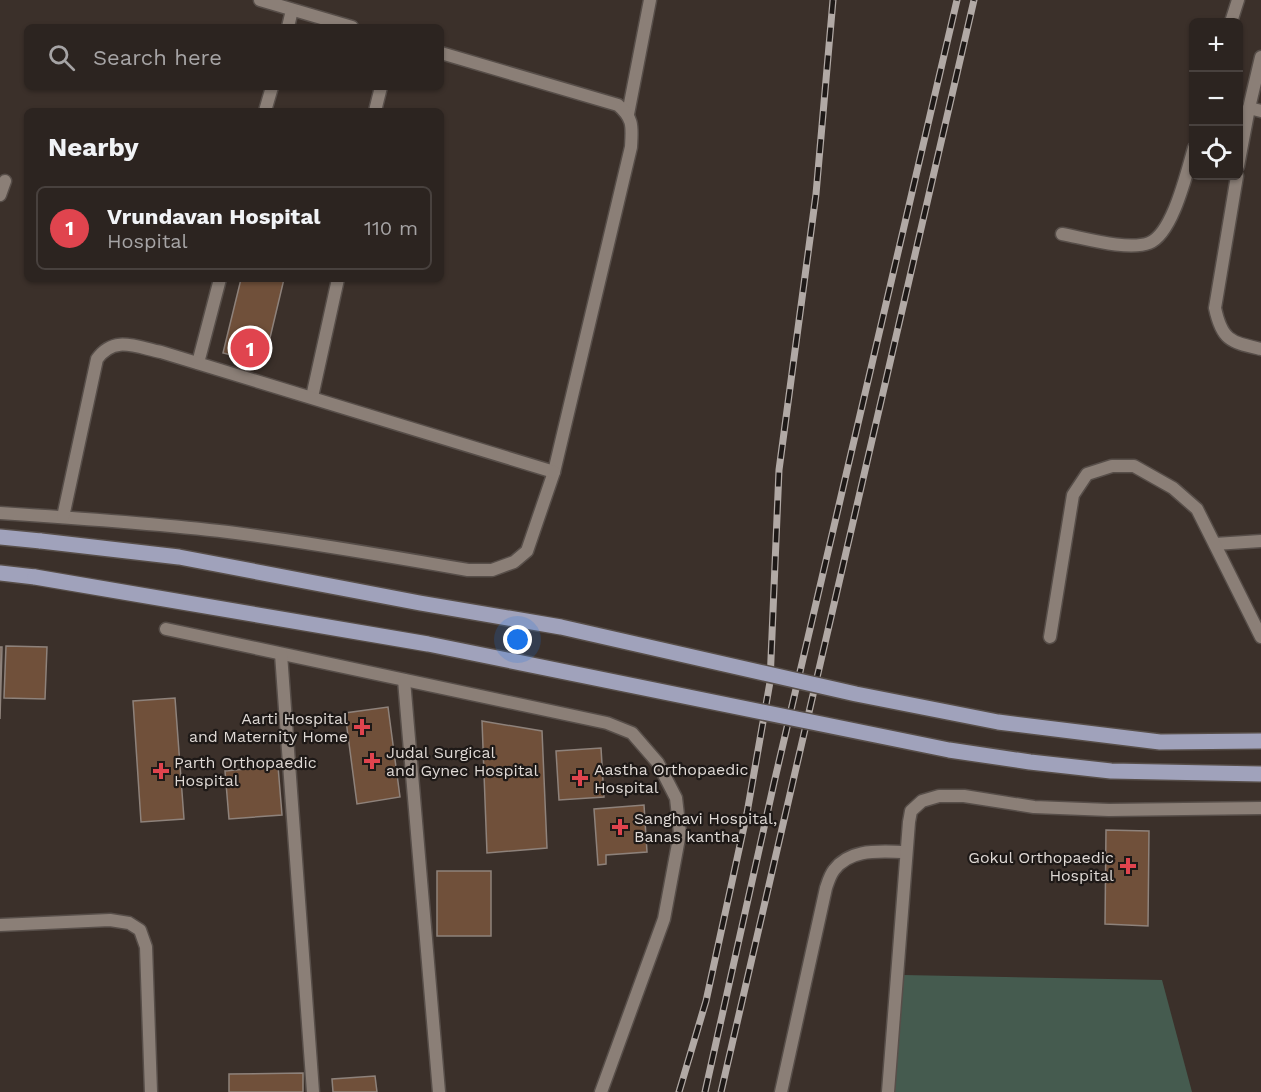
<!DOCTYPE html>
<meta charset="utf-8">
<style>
:root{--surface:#2c2420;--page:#342c29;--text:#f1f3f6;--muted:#a6a4a5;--line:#48413e;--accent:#8bbbb9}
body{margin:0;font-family:"Work Sans",sans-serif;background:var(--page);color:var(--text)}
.controls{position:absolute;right:18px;top:18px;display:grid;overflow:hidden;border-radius:9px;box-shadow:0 2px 4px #0004}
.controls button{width:54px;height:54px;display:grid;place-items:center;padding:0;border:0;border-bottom:2px solid var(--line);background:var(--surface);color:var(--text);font:30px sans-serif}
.you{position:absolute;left:518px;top:640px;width:21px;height:21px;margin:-15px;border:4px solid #fff;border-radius:50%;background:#1a73e8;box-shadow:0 0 0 9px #1a73e833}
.badge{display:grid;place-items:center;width:39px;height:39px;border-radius:50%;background:var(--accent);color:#fff;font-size:20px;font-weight:700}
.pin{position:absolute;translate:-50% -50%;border:3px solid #fff;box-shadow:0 2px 6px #0006}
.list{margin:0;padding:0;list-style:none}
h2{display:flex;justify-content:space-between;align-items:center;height:78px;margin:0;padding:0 24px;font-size:26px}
h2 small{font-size:20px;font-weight:400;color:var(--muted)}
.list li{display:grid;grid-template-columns:39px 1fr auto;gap:18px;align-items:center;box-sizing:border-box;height:84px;margin:0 12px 12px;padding:0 12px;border:2px solid var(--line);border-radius:9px}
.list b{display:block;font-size:22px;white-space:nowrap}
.list p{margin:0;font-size:20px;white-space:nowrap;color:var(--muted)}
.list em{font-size:20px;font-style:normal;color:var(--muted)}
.icon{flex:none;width:33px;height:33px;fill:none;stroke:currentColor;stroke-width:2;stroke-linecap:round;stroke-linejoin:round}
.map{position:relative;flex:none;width:1261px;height:1092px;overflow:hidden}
.search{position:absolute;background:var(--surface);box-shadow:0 2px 4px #0004;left:24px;top:24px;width:420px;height:66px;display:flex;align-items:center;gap:15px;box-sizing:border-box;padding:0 21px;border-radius:9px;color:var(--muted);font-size:22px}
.panel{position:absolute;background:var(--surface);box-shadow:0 2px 4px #0004;left:24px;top:108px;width:420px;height:174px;border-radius:9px}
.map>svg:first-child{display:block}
.green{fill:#455b4f}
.building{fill:#70503a;stroke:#8e827b;stroke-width:1.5}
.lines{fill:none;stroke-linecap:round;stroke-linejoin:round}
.minor-casing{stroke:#574e49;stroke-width:15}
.primary-casing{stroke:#574e49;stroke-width:18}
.minor{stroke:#8b7f77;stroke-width:12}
.primary{stroke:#a0a2bb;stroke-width:15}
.rail-casing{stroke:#b1a9a5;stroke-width:7}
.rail{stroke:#1e1917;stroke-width:4.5;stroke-dasharray:14;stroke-linecap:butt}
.primary-bridge-casing{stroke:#574e49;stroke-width:18;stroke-linecap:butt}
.primary-bridge{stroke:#a0a2bb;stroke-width:15}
.health-dot{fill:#e0444e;stroke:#1e1917;stroke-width:2}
.labels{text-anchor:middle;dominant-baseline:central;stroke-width:4.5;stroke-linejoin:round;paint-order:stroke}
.poi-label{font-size:16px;fill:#dfd9d5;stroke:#1e1917;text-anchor:start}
</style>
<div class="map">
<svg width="1261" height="1092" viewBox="0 0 1261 1092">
<rect width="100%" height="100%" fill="#3b302a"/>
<path class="green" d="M903 975 1162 980 1192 1092H889Z"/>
<g class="building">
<path d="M241 279H284L264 363 223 353Z"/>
<path d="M6 646 47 647 45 699 4 698Z"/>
<path d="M0 647H2L0 719Z"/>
<path d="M175 698 184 819 141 822 133 701Z"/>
<path d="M388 707 400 797 357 804 345 713Z"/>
<path d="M482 721 542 731 547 848 487 853Z"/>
<path d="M601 748 604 797 559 800 556 751Z"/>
<path d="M278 766 282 815 229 819 225 771Z"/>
<path d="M644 805 647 852 606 855V864L598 865 594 809Z"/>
<path d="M1106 830 1149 831 1148 926 1105 924Z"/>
<rect x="437" y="871" width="54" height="65"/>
<path d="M303 1073V1092H229V1074Z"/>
<path d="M375 1076 377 1092H333L332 1079Z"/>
</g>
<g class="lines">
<defs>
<g id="minor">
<path d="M260 0 352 27"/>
<path d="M1231 22 1238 0"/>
<path d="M288 27 292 10"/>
<path d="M1249 108 1261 111"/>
<path d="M265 111 272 87"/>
<path d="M375 111 381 87"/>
<path d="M628 114 650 0"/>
<path d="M1238 166 1249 108 1261 57"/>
<path d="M1237 176 1215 308C1222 341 1231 342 1261 349"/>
<path d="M0 195 5 181"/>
<path d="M1062 234C1084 238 1128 251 1149 243 1173 234 1187 171 1194 148"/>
<path d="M198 363 220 279"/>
<path d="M312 397 338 279"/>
<path d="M0 513C76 518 152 523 228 532 308 542 388 556 468 570H492L514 562 527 551 554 472 631 147C632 127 634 119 618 105L441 53"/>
<path d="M63 517 97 359C114 335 136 347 161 352L554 472"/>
<path d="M1215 544 1261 541"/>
<path d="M166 629 607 723 632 733 658 763 676 798 680 833 664 919 601 1092"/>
<path d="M1050 637 1073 495 1087 474 1112 466H1134L1173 488 1197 509 1261 637"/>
<path d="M281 654 313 1092"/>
<path d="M404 680 439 1092"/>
<path d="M0 925 110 920 129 923 140 930 146 947 151 1092"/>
<path d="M781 1092 826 888C828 882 830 875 834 870 851 847 882 852 906 852"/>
<path d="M888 1092 909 822 911 811 922 801 939 796H964L1034 807 1109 810 1261 808"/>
</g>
<g id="primary">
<path d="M0 537 41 541"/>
<path d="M0 573 35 577"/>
</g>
</defs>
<use href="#minor" class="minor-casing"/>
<use href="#primary" class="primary-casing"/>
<use href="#minor" class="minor"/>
<use href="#primary" class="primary"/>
<defs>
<g id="rail">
<path d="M679 1092 706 1001 747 813 770 682 779 470 816 194 833 0"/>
<path d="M705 1092 774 783 957 0"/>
<path d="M721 1092 974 0"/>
</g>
</defs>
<use href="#rail" class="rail-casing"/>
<use href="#rail" class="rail"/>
<defs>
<g id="primary-bridge">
<path d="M41 541 179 557 420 603 561 627 856 694 998 722 1160 742 1261 741"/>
<path d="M35 577 428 644 949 750 1030 762 1111 771 1261 774"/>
</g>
</defs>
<use href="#primary-bridge" class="primary-bridge-casing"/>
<use href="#primary-bridge" class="primary-bridge"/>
</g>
<g class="health-dot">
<path d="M359 718h6v6h6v6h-6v6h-6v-6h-6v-6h6z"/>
<path d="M369 752h6v6h6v6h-6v6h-6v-6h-6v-6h6z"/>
<path d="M158 762h6v6h6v6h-6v6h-6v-6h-6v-6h6z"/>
<path d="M577 769h6v6h6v6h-6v6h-6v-6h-6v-6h6z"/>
<path d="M617 818h6v6h6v6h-6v6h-6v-6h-6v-6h6z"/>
<path d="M1125 857h6v6h6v6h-6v6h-6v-6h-6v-6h6z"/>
</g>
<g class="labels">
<g class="poi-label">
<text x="348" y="718" text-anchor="end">Aarti Hospital<tspan x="348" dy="18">and Maternity Home</tspan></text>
<text x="386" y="752">Judal Surgical<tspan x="386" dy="18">and Gynec Hospital</tspan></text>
<text x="174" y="762">Parth Orthopaedic<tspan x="174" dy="18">Hospital</tspan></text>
<text x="594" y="769">Aastha Orthopaedic<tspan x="594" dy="18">Hospital</tspan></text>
<text x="634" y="818">Sanghavi Hospital,<tspan x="634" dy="18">Banas kantha</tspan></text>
<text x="1114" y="857" text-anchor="end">Gokul Orthopaedic<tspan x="1114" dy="18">Hospital</tspan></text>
</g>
</g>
</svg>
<div class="controls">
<button>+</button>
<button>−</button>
<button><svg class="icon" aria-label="locate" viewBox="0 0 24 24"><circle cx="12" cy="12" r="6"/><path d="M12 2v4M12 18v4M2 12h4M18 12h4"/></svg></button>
</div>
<div class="you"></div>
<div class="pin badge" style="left:250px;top:348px;background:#e0444e">1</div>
<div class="search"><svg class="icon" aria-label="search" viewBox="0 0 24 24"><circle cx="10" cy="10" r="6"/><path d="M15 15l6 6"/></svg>Search here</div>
<section class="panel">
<h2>Nearby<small></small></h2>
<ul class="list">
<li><span class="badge" style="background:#e0444e">1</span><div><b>Vrundavan Hospital</b><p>Hospital</p></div><em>110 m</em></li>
</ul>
</section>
</div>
